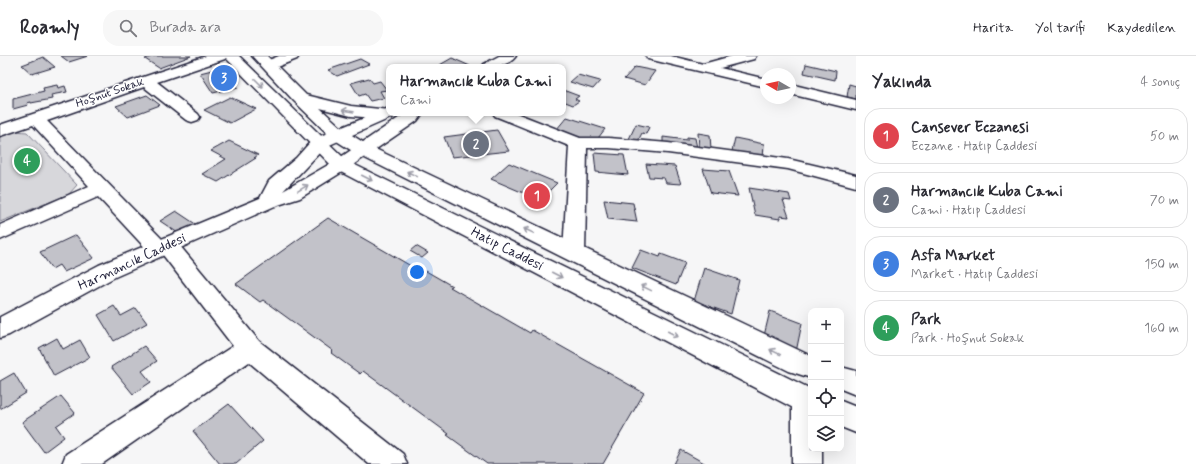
<!DOCTYPE html>
<html lang="tr">
<meta charset="utf-8">
<style>
:root{--surface:#fff;--page:#f7f7f7;--text:#2b2b33;--muted:#7c7c81;--line:#e1e1e2;--accent:#0f766e}
body{margin:0;font-family:Mynerve,sans-serif;background:var(--page);color:var(--text)}
.controls{position:absolute;right:12px;bottom:12px;display:grid;overflow:hidden;border-radius:8px;box-shadow:0 4px 16px #0002}
.controls button{width:36px;height:36px;display:grid;place-items:center;padding:0;border:0;border-bottom:1px solid var(--line);background:var(--surface);color:var(--text);font:20px sans-serif}
.compass{position:absolute;left:760px;top:12px;width:36px;height:36px;border-radius:50%;background:var(--surface);box-shadow:0 4px 16px #0002;rotate:279deg}
.you{position:absolute;left:417px;top:216px;width:14px;height:14px;margin:-10px;border:3px solid #fff;border-radius:50%;background:#1a73e8;box-shadow:0 0 0 6px #1a73e833}
.badge{display:grid;place-items:center;width:26px;height:26px;border-radius:50%;background:var(--accent);color:#fff;font-size:13px;font-weight:700}
.pin{position:absolute;translate:-50% -50%;border:2px solid #fff;box-shadow:0 1px 4px #0006}
.popup{position:absolute;left:386px;top:8px;width:180px;height:52px;box-sizing:border-box;display:grid;place-content:center;border-radius:8px;background:var(--surface);filter:drop-shadow(0 1px 3px #0005);font-size:13px;white-space:nowrap;color:var(--muted)}
.popup b{font-size:15px;color:var(--text)}
.popup::after{content:'';position:absolute;left:50%;top:100%;margin-left:-8px;border:8px solid transparent;border-top-color:var(--surface)}
.list{margin:0;padding:0;list-style:none}
h2{display:flex;justify-content:space-between;align-items:center;height:52px;margin:0;padding:0 16px;font-size:17px}
h2 small{font-size:13px;font-weight:400;color:var(--muted)}
.list li{display:grid;grid-template-columns:26px 1fr auto;gap:12px;align-items:center;box-sizing:border-box;height:56px;margin:0 8px 8px;padding:0 8px;border:1px solid var(--line);border-radius:16px}
.list b{display:block;font-size:15px;white-space:nowrap}
.list p{margin:0;font-size:13px;white-space:nowrap;color:var(--muted)}
.list em{font-size:13px;font-style:normal;color:var(--muted)}
.icon{flex:none;width:22px;height:22px;fill:none;stroke:currentColor;stroke-width:2;stroke-linecap:round;stroke-linejoin:round}
.map{position:relative;flex:none;width:856px;height:408px;overflow:hidden}
header{display:flex;align-items:center;gap:24px;box-sizing:border-box;height:56px;padding:0 20px;background:var(--surface);border-bottom:1px solid var(--line)}
header strong{font-size:19px}
nav{display:flex;gap:22px;margin-inline-start:auto;font-size:14px}
.search{width:280px;height:36px;background:var(--page);display:flex;align-items:center;gap:10px;box-sizing:border-box;padding:0 14px;border-radius:16px;color:var(--muted);font-size:15px}
main{display:flex}
aside{flex:1;background:var(--surface)}
.map>svg:first-child{display:block}
.green{fill:#d7d7db;stroke:#7c7c8b}
.building{fill:#c2c2c9;stroke:#22223b}
.lines{fill:none;stroke-linecap:round;stroke-linejoin:round}
.minor-casing{stroke:#22223b;stroke-width:3}
.tertiary-casing{stroke:#22223b;stroke-width:3}
.secondary-casing{stroke:#22223b;stroke-width:3}
.minor{fill:#fff;fill-rule:evenodd}
.tertiary{fill:#fff;fill-rule:evenodd}
.secondary{fill:#fff;fill-rule:evenodd}
.oneway{stroke:#9c9ca7}
.labels{text-anchor:middle;dominant-baseline:central;stroke-width:3;stroke-linejoin:round;paint-order:stroke}
.far-street-label{font-size:12px;fill:#22223b;stroke:#fff}
.street-label{font-size:14px;fill:#22223b;stroke:#fff}
</style>
<header>
<strong>Roamly</strong>
<div class="search"><svg class="icon" aria-label="search" viewBox="0 0 24 24"><circle cx="10" cy="10" r="6"/><path d="M15 15l6 6"/></svg>Burada ara</div>
<nav><a>Harita</a><a>Yol tarifi</a><a>Kaydedilen</a></nav>
</header>
<main>
<div class="map">
<svg width="856" height="408" viewBox="0 0 856 408">
<rect width="100%" height="100%" fill="#f6f6f7"/>
<filter id="ink" filterUnits="userSpaceOnUse"><feTurbulence type="fractalNoise" baseFrequency=".025" numOctaves="2"/><feDisplacementMap in="SourceGraphic" scale="8" xChannelSelector="R" yChannelSelector="G"/><feConvolveMatrix kernelMatrix="1 2 1 2 8 2 1 2 1" color-interpolation-filters="sRGB"/></filter>
<g filter="url(#ink)">
<path class="green" d="M14 75 27 76 77 129 69 138 0 166V80Z"/>
<g class="building">
<path d="M61 0H88L69 6Z"/>
<path d="M153 0H191L159 12 145 3Z"/>
<path d="M43 1 55 11 32 18 22 9Z"/>
<path d="M452 2 470 10 441 11 438 10Z"/>
<path d="M360 3 369 8 337 20 328 14Z"/>
<path d="M806 8 836 15 835 24 804 17Z"/>
<path d="M224 11 238 31 213 37 200 17Z"/>
<path d="M635 11 655 15 645 29 624 23Z"/>
<path d="M578 19 600 25 593 33 570 26Z"/>
<path d="M369 22 373 27 380 25 387 34 380 35 384 42 370 45 365 38 359 40 351 27Z"/>
<path d="M849 28 856 30V43L847 41Z"/>
<path d="M57 29 58 32 65 30 67 36 51 39 52 43 31 47V46L27 47 28 49 13 53V43L44 35 43 32Z"/>
<path d="M563 34 579 40 575 43 579 45 573 49 563 45Z"/>
<path d="M147 39 160 49 128 61 116 50Z"/>
<path d="M230 41 256 53 230 67 204 54Z"/>
<path d="M567 61 605 73 595 86 556 74Z"/>
<path d="M636 68 649 71 646 78 642 77 638 85 629 83Z"/>
<path d="M497 74 509 95 452 101 444 81Z"/>
<path d="M698 77 710 79 711 93 699 92Z"/>
<path d="M663 81 687 84V81L695 82 697 92 663 87Z"/>
<path d="M735 82 764 88 763 103 732 95Z"/>
<path d="M229 85 258 99 254 102H256L218 126 202 118 226 103 211 95Z"/>
<path d="M594 97 624 99 628 119 596 116Z"/>
<path d="M509 107 557 127 540 144 491 123Z"/>
<path d="M646 108 675 110 681 128 666 127 664 122 649 121Z"/>
<path d="M703 113 729 115 738 140 711 137Z"/>
<path d="M749 132 789 138 791 145 783 144 789 161 780 160V163L755 159Z"/>
<path d="M604 144 633 147 637 166 608 163Z"/>
<path d="M176 155 197 169 181 179 160 165Z"/>
<path d="M328 162 423 217 426 215 452 230 450 231 530 277 532 274 644 337 603 408H487L447 379 449 378 363 315 360 318 331 297 333 295 263 244 260 246 236 228Z"/>
<path d="M76 179 94 202 64 216 59 209 52 213 40 196Z"/>
<path d="M416 190 428 197 422 202 410 195Z"/>
<path d="M641 194 660 201 661 198 685 207 676 229 632 212Z"/>
<path d="M704 212 739 224 731 258 694 245Z"/>
<path d="M114 250 121 260 136 252 147 267 114 285 98 259Z"/>
<path d="M770 255 802 267 795 301 762 288Z"/>
<path d="M57 282 63 293 80 284 90 301 54 320 39 292Z"/>
<path d="M144 290 157 305 142 315 151 326 133 338 111 311Z"/>
<path d="M14 317 26 337 0 353V325Z"/>
<path d="M61 340 75 357 56 370 64 381 44 396 22 366Z"/>
<path d="M229 348 263 385 236 408H220L193 375Z"/>
<path d="M681 394 706 408H674Z"/>
</g>
<g class="lines">
<defs>
<g id="minor">
<path d="M206 0H227L225 3 157 26 198 58 200 61 198 64 192 66 186 64 144 31 47 65 162 183 167 182 175 184 259 285 403 398 407 408H369L249 306 102 408H62L66 398 233 290 163 199 159 200 151 198 98 141 0 184V169L89 130 33 69 0 80V69Z"/>
<path d="M279 0H299L297 3 274 12 269 13 264 12 262 9 264 6Z"/>
<path d="M646 0H671L703 8 732 0H756L754 3 720 12 766 23V31L648 3Z"/>
<path d="M790 28 856 44V54L790 38Z"/>
<path d="M493 57H516L580 82H609L668 87 788 103 856 119V131L788 113 668 97 609 92H587L585 197 582 202 574 205 566 202 563 197 569 90 495 60Z"/>
<path d="M806 333 811 335V393H822V408H792V345L796 336Z"/>
</g>
<g id="tertiary">
<path d="M499 0H516C508 11 494 11 482 11L484 8Z"/>
<path d="M389 52V57H397L395 60 325 91 283 135 335 105 406 57H423L417 65 347 113 300 142 275 150 115 221 9 279 0 282V261L99 209 260 142 269 125 296 102 313 83Z"/>
</g>
<g id="secondary">
<path d="M224 0H239L347 105 811 333V359L801 356 335 113Z"/>
<path d="M252 0H267L306 39 351 50 389 54V57L395 58 393 61 387 63 351 60 320 52 344 74 369 90 811 300V322L789 315 357 98 332 82 294 45Z"/>
<path d="M841 311 856 315V339L841 333Z"/>
<path d="M841 345 856 351V377L841 371Z"/>
</g>
</defs>
<use href="#minor" class="minor-casing"/>
<use href="#tertiary" class="tertiary-casing"/>
<use href="#secondary" class="secondary-casing"/>
<use href="#minor" class="minor"/>
<use href="#tertiary" class="tertiary"/>
<use href="#secondary" class="secondary"/>
</g>
<defs><path id="oneway-shaft" d="M-6 0H5M1.5-3L5.5 0L1.5 3" fill="none" stroke-width="1.6" stroke-linecap="round" stroke-linejoin="round"/></defs>
<g class="oneway">
<use href="#oneway-shaft" transform="translate(259 27) rotate(45)"/>
<use href="#oneway-shaft" transform="translate(348 55) rotate(-172)"/>
<use href="#oneway-shaft" transform="translate(412 118) rotate(-154)"/>
<use href="#oneway-shaft" transform="translate(367 122) rotate(27)"/>
<use href="#oneway-shaft" transform="translate(303 132) rotate(-31)"/>
<use href="#oneway-shaft" transform="translate(529 175) rotate(-154)"/>
<use href="#oneway-shaft" transform="translate(557 219) rotate(27)"/>
<use href="#oneway-shaft" transform="translate(646 232) rotate(-154)"/>
<use href="#oneway-shaft" transform="translate(673 278) rotate(27)"/>
<use href="#oneway-shaft" transform="translate(775 296) rotate(-154)"/>
</g>
</g>
<g class="labels">
<g class="far-street-label">
<text transform="translate(110 37) rotate(-19)">Hoşnut Sokak</text>
</g>
<g class="street-label">
<text transform="translate(507 193) rotate(27)">Hatıp Caddesi</text>
<text transform="translate(132 206) rotate(-25)">Harmancık Caddesi</text>
</g>
</g>
</svg>
<div class="controls">
<button>+</button>
<button>−</button>
<button><svg class="icon" aria-label="locate" viewBox="0 0 24 24"><circle cx="12" cy="12" r="6"/><path d="M12 2v4M12 18v4M2 12h4M18 12h4"/></svg></button>
<button><svg class="icon" aria-label="layers" viewBox="0 0 24 24"><path d="M12 4l9 5-9 5-9-5zM3 14l9 5 9-5"/></svg></button>
</div>
<svg class="compass" viewBox="-18 -18 36 36"><path d="M0-13l5 13h-10z" fill="#e53935"/><path d="M0 13l5-13h-10z" fill="#7c7c81"/></svg>
<div class="you"></div>
<div class="pin badge" style="left:537px;top:140px;background:#e0444e">1</div>
<div class="pin badge" style="left:476px;top:88px;background:#6b7280">2</div>
<div class="popup"><b>Harmancık Kuba Cami</b>Cami</div>
<div class="pin badge" style="left:224px;top:22px;background:#3f7fe0">3</div>
<div class="pin badge" style="left:27px;top:105px;background:#2e9e5b">4</div>
</div>
<aside>
<h2>Yakında<small>4 sonuç</small></h2>
<ul class="list">
<li><span class="badge" style="background:#e0444e">1</span><div><b>Cansever Eczanesi</b><p>Eczane · Hatıp Caddesi</p></div><em>50 m</em></li>
<li><span class="badge" style="background:#6b7280">2</span><div><b>Harmancık Kuba Cami</b><p>Cami · Hatıp Caddesi</p></div><em>70 m</em></li>
<li><span class="badge" style="background:#3f7fe0">3</span><div><b>Asfa Market</b><p>Market · Hatıp Caddesi</p></div><em>150 m</em></li>
<li><span class="badge" style="background:#2e9e5b">4</span><div><b>Park</b><p>Park · Hoşnut Sokak</p></div><em>160 m</em></li>
</ul>
</aside>
</main>
